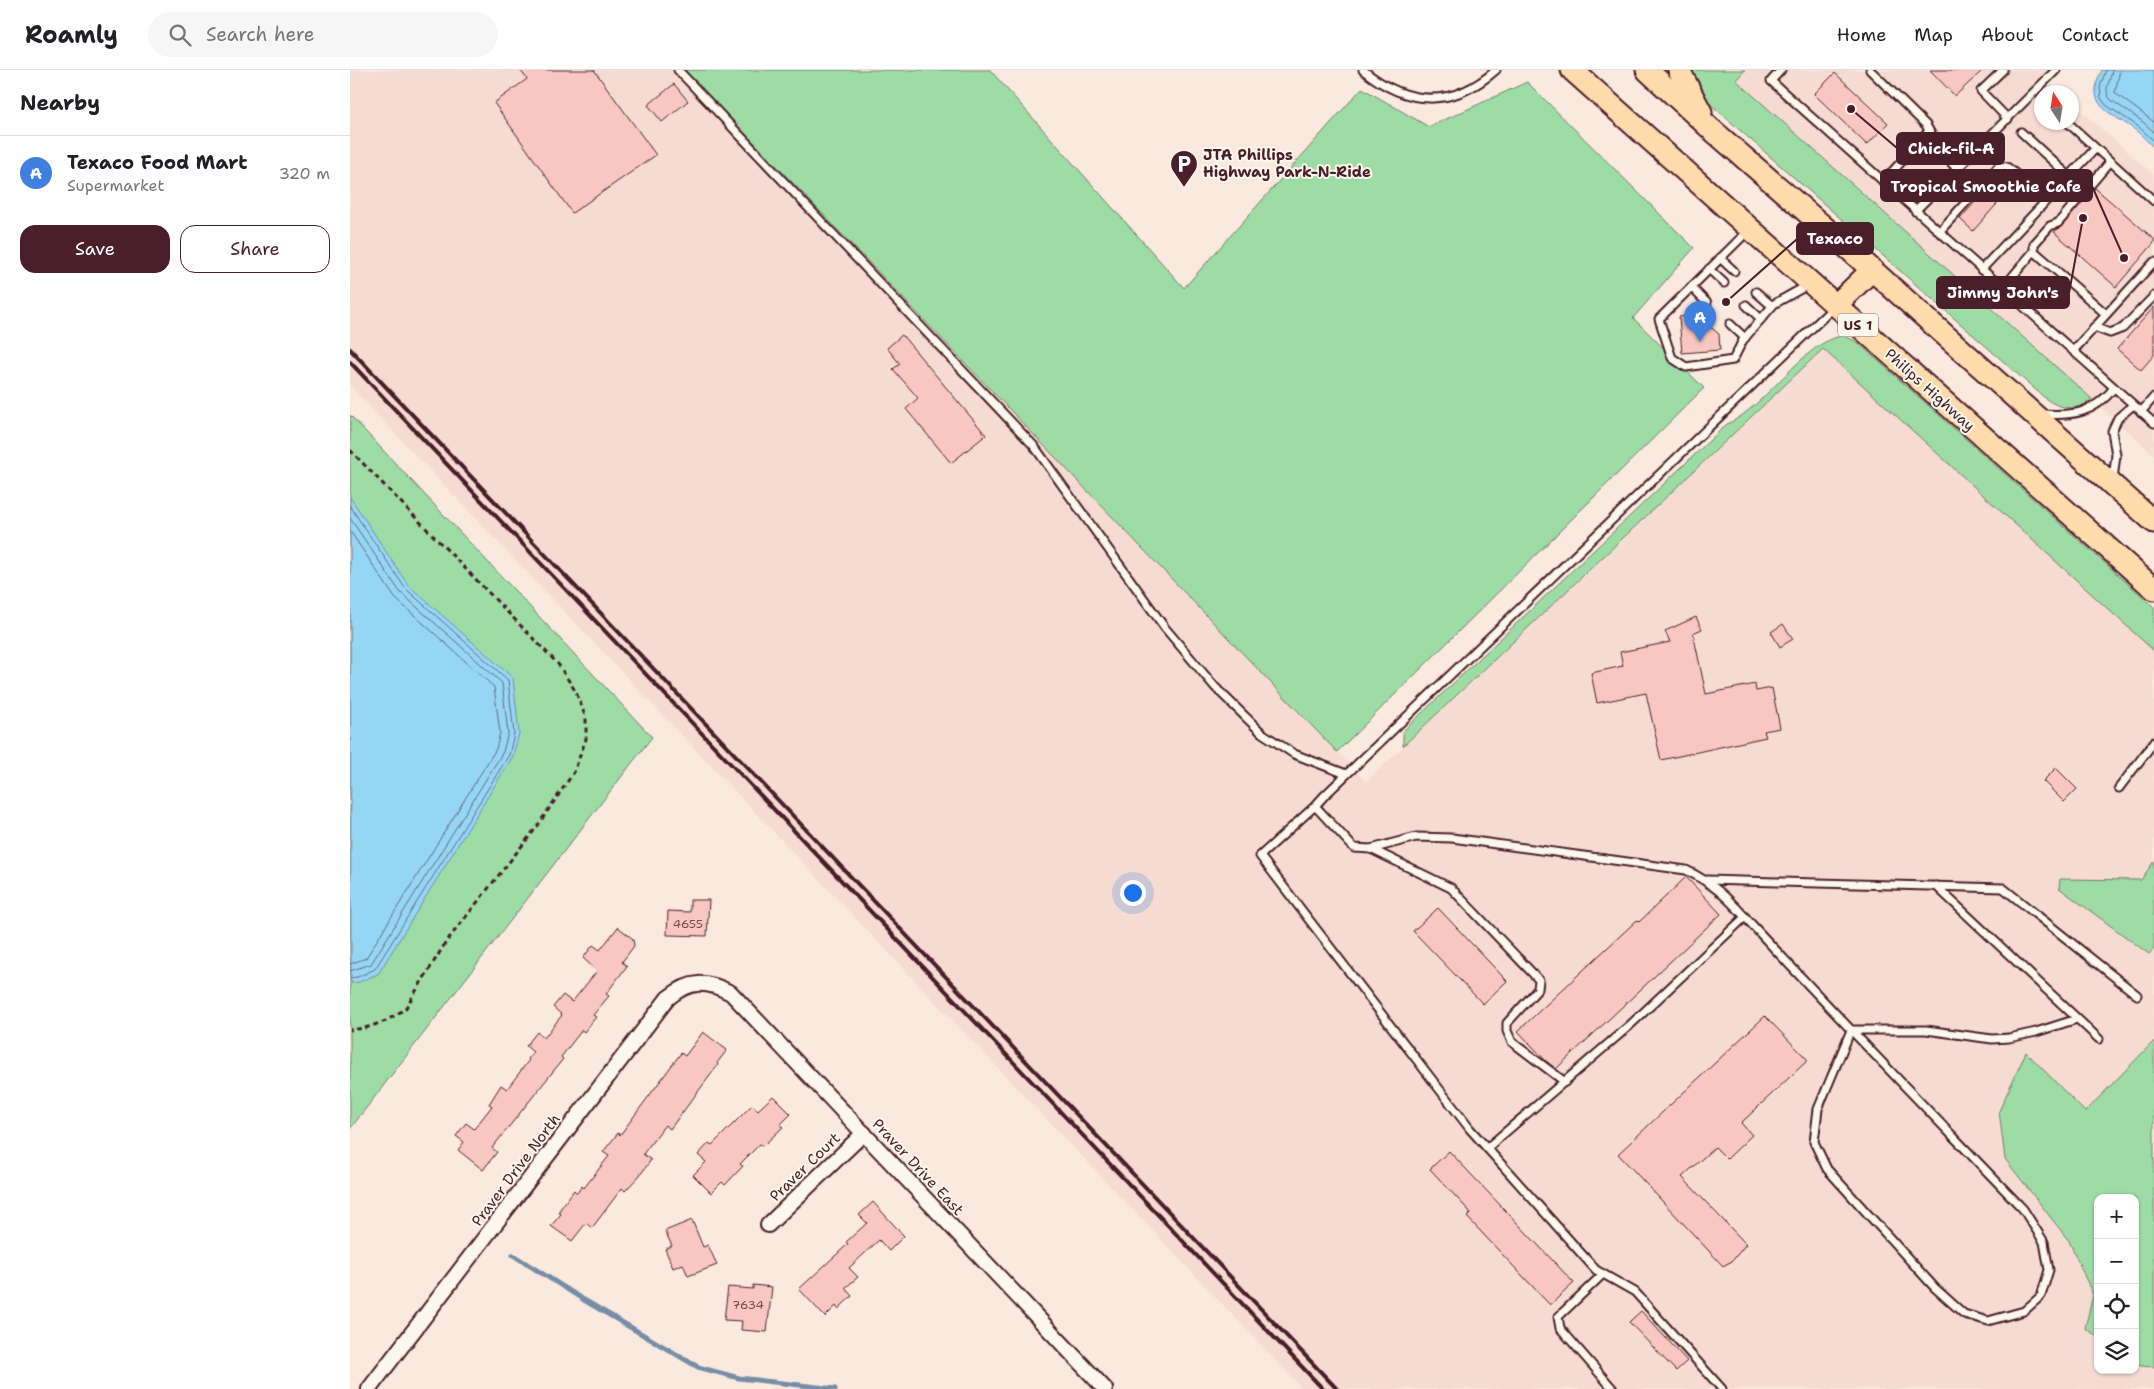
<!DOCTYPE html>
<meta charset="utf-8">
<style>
:root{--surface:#fff;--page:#f6f6f6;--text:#202124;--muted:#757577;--line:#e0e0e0;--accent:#4a1f2b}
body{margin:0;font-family:"Shantell Sans",sans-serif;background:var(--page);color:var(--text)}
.controls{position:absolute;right:15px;bottom:15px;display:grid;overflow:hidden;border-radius:10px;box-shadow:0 1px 4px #0004}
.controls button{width:45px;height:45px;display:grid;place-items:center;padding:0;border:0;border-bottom:1px solid var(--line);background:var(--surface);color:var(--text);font:25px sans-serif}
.compass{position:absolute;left:1684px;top:15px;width:45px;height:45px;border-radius:50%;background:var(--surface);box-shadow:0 1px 4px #0004;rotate:348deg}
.you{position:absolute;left:782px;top:822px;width:18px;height:18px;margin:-12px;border:4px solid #fff;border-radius:50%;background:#1a73e8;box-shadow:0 0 0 8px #1a73e833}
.badge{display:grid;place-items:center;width:32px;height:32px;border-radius:50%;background:var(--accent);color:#fff;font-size:16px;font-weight:700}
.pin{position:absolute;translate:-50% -41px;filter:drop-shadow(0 1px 2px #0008)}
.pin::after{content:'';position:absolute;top:26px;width:18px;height:15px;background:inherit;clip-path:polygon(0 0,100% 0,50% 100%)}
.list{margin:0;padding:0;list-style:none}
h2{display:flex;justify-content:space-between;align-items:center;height:65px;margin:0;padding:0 20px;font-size:21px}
h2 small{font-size:16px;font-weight:400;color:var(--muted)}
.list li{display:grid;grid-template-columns:32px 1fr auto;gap:15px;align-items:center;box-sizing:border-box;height:75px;padding:0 20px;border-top:1px solid var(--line)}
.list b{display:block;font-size:19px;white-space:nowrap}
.list p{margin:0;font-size:16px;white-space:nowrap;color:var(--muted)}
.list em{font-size:16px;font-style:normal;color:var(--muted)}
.actions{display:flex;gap:10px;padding:15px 20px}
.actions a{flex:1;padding:11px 0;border:1px solid var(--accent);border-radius:15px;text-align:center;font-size:18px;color:var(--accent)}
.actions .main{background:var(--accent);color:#fff}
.icon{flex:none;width:28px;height:28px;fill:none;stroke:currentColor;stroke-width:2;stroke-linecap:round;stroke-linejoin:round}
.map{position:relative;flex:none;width:1804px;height:1319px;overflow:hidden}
header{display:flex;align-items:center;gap:30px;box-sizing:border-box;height:70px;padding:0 25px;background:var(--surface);border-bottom:1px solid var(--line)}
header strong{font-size:24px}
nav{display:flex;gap:28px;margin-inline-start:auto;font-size:18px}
.search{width:350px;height:45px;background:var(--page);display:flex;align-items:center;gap:12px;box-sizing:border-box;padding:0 18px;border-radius:28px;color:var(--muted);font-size:19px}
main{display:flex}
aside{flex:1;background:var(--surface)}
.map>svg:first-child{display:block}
.built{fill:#f6dbd3;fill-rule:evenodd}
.green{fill:#9ddca5;stroke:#747e68}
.water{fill:#95d6f6;stroke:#778da5}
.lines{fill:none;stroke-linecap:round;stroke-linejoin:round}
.shore{stroke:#68687c;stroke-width:1}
.stream{stroke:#778da5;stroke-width:5}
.building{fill:#f8c7c1;stroke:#4a1f2b}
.lane-casing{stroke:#4a1f2b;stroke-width:11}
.street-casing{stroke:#4a1f2b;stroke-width:18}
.primary-casing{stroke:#4a1f2b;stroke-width:25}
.path{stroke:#4a1f2b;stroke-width:3;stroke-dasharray:5 4;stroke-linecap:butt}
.lane{stroke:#fbf7ec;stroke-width:7}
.street{stroke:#fbf7ec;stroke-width:14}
.primary{stroke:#fedbac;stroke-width:21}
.rail{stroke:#4a1f2b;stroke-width:4}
.labels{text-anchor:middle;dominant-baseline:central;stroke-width:4;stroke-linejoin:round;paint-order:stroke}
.number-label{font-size:12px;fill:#764950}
.shield{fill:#fbf7ec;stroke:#7f6065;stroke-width:1}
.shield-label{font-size:14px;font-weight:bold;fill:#4a1f2b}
.poi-label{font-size:15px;font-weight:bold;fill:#4a1f2b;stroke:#fbf7ec;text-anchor:start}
.street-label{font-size:15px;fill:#4a1f2b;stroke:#fbf7ec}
.leader{fill:none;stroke:#4a1f2b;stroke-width:2}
.callout-dot{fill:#4a1f2b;stroke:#fbf7ec;stroke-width:2}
.callout{fill:#4a1f2b;stroke:#4a1f2b;stroke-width:2}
.callout-label{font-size:16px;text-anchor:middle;font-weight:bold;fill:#fff}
</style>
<header>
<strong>Roamly</strong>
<div class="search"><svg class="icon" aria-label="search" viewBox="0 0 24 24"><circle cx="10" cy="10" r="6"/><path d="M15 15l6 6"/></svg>Search here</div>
<nav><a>Home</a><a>Map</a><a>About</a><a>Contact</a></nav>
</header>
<main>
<aside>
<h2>Nearby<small></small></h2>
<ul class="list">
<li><span class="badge" style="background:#3f7fe0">A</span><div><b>Texaco Food Mart</b><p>Supermarket</p></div><em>320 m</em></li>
</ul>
<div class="actions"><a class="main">Save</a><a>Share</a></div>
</aside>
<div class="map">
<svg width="1804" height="1319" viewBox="0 0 1804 1319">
<rect width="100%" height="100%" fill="#fae9df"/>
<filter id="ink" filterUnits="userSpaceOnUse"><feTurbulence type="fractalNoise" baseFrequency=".02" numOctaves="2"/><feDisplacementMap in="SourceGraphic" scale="10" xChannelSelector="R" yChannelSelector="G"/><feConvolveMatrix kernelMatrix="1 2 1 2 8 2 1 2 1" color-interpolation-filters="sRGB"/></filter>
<g filter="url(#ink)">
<g class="built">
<path d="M0 0H335L1016 712 1474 279 1804 581V1319H953L0 316ZM1748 1128H1785V1300H1748Z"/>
<path d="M1395 0H1704L1694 9 1709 22H1692V52H1722V33L1804 105V385L1386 10Z"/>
</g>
<g class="green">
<path d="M335 0H640L834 218 1012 18 1079 57 1177 12 1344 178 1283 248 1354 318 987 682Z"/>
<path d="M1336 0H1395L1386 10 1742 329C1727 342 1710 339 1696 329L1359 33Z"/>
<path d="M1493 266 1506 271 1804 537V581L1473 279 1053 676V661L1377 354C1415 338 1456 269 1493 266Z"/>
<path d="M0 345 302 667 0 1059Z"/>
<path d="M1804 791V879L1799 884 1709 818 1710 809 1791 810Z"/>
<path d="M1804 971V1297L1791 1296 1785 1293V1128H1748V1267L1735 1258 1743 1225 1719 1171 1655 1089 1649 1041 1676 982 1735 1042Z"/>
</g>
<g class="water">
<path d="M1752 0H1804V78C1797 71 1791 64 1784 59 1758 41 1734 35 1752 0Z"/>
<path d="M0 427 58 515 163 608 169 664 163 686 28 904 9 912 1 913Z"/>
</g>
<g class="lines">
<g class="shore">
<path d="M1756 0 1750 17 1751 28 1756 35 1789 57 1804 71"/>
<path d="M1762 0C1761 12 1752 19 1761 30L1793 52 1804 62"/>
<path d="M1770 0 1765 23 1804 52"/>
<path d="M0 436 55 518 158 610 164 664 159 685 25 899 8 907 0 908"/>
<path d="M0 448 50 522 152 613 158 663 153 682 21 894 0 901"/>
<path d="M0 461 45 528 144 617 150 663 146 679 16 888 0 894"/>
</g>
<path class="stream" d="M163 1185 234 1230 348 1297 389 1308 485 1319"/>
</g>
<g class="building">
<path d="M170 0H244L306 85 222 143 144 33 177 9Z"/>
<path d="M1580 0H1633L1605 26Z"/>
<path d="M1485 3 1538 53 1517 75 1464 24Z"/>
<path d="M324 14 338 31 312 52 298 35Z"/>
<path d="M1641 114 1654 126 1623 161 1610 149Z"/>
<path d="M1745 118 1804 169V173L1766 217 1704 162 1712 156Z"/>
<path d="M1804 237V285L1791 300 1767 279Z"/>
<path d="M1346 245 1369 264 1370 280 1332 283 1329 247Z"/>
<path d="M552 265 636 365 601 393 556 339 568 328 543 299 550 294 537 278Z"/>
<path d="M1346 547 1352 559 1343 563 1356 624 1405 614 1406 621 1422 618 1430 658 1414 661 1416 667 1311 690 1296 623 1247 633 1241 603 1273 596 1270 582 1320 572 1315 561Z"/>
<path d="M1433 554 1443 569 1430 577 1421 562Z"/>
<path d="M1706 698 1727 719 1714 732 1693 711Z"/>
<path d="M1336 807 1371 844 1206 999 1196 991 1168 961 1287 850 1289 852Z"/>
<path d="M340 830H359L357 866 317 865 318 841 340 842Z"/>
<path d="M1088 838 1157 911 1133 934 1063 861Z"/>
<path d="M268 857 283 869 284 876 272 892 277 896 256 924 259 926 243 945 246 947 234 962 232 960 211 987 213 989 142 1078 147 1082 133 1100 108 1080 114 1072 106 1066 116 1053 124 1059 142 1036 139 1034 151 1015 157 1019 179 990 178 989 183 982 176 976 187 962 194 968 212 945 203 937 213 925 222 932 247 901 233 888 243 875 250 880Z"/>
<path d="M1415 946 1458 990 1391 1053 1402 1065 1377 1089 1365 1077 1332 1107 1396 1174 1382 1191 1373 1196 1268 1084Z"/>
<path d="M353 962 377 980 367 993 368 995 320 1059 315 1055 293 1084 301 1090 290 1105 275 1121 272 1118 242 1158 236 1153 222 1171 201 1156 211 1144 208 1142 224 1120 227 1123 232 1116 234 1118 259 1086 253 1082 268 1063 270 1065 331 983 335 986Z"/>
<path d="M423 1026 441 1044 430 1055 433 1057 413 1076 410 1074 390 1094 393 1096 375 1115 372 1112 361 1123 343 1105 356 1092 348 1085 359 1073 362 1075 402 1035 408 1040Z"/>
<path d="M1099 1081 1224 1213 1200 1235 1117 1147 1121 1143 1080 1099Z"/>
<path d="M523 1132 554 1166 539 1181 529 1170 499 1198 508 1207 495 1218 502 1226 488 1239 486 1236 475 1247 449 1219 498 1174 496 1172 517 1153 509 1145Z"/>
<path d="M342 1150 353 1177 358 1175 367 1195 338 1206 333 1194 323 1198 315 1179 322 1176 315 1161Z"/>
<path d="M403 1215 422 1217 417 1262 391 1260 392 1251 374 1250 378 1217 403 1219Z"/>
<path d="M1291 1241 1337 1291 1326 1301 1279 1252Z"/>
</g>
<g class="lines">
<defs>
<g id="lane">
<path d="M328 0 684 376 815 558 865 617 912 663 944 684 996 704"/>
<path d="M1013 0C1057 36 1102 39 1146 0"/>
<path d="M1431 0 1421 11 1804 353"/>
<path d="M1520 0 1576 55 1590 80 1607 99"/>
<path d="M1653 0 1631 21 1658 49"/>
<path d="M1717 52 1804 131"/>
<path d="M1671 62 1719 106"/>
<path d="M1533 112 1579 61"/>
<path d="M1565 141 1706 0"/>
<path d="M1398 161 1309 249 1322 288 1336 297 1383 290 1393 270 1424 234 1458 215"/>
<path d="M1589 162 1649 96 1657 97 1697 129"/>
<path d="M1684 181 1756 244"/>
<path d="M1370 188 1384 201"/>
<path d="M1359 199 1374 213"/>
<path d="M1631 200 1745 79"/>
<path d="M1341 217 1357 233"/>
<path d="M1652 219 1684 181V174L1700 156 1708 153 1760 92"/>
<path d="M1406 222 1422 236"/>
<path d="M1396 235 1411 249"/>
<path d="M1380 254 1395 268"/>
<path d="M1744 257 1760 263 1773 258 1804 226"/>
<path d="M1723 281 1804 192"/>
<path d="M1791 342 1804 327"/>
<path d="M1691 344C1723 346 1743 344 1764 318"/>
<path d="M1763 409 1766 385 1762 361 1768 348 1783 335"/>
<path d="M1769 718 1804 672"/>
<path d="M965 736 1004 778 1021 779 1066 767 1102 768 1336 800C1362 813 1376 826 1395 847L1279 956 1137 1078"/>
<path d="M1021 779 1101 818 1189 910 1188 919 1157 953V961L1162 972 1215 1012"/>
<path d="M1357 810 1653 818 1787 925"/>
<path d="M1586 816 1749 969"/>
<path d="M1395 847C1486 946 1580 1042 1673 1139L1694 1172 1699 1200 1691 1226 1674 1241 1638 1251 1614 1244 1585 1218 1477 1099 1464 1072 1468 1039 1501 960H1576L1642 969 1659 968 1686 962 1727 949"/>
<path d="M1253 1204 1208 1247 1210 1258 1263 1319"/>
<path d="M1372 1319 1285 1222 1246 1200 1120 1059 910 786 965 736 974 726 1484 237"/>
</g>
<g id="street">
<path d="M418 1155 514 1063"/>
<path d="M19 1319 318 928C340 910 356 910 381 923L755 1319"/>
</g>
<g id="primary">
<path d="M1222 0 1804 519"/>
<path d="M1297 0 1361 59 1482 164 1804 452"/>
<path d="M1329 0 1351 42"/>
<path d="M1486 235 1522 200"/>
</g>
</defs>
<use href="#lane" class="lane-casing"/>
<use href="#street" class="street-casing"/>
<use href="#primary" class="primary-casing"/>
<path class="path" d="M0 380 208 594 226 622 236 648V669L224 702 186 758 96 872 55 939 36 951 15 958 0 960"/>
<use href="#lane" class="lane"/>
<use href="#street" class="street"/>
<use href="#primary" class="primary"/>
<g class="rail">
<path d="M0 279 987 1319"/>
<path d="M0 292 973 1319"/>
</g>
</g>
</g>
<defs>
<symbol id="parking-pin" viewBox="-11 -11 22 30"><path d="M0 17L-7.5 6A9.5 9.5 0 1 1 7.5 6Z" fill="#4a1f2b" stroke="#fbf7ec"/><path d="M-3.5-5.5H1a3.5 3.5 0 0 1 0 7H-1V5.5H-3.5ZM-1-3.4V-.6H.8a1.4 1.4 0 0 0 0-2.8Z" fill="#fff"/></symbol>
</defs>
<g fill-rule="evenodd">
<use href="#parking-pin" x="818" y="78" width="32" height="43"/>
</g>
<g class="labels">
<g class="number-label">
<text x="338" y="854">4655</text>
<text x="398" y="1235">7634</text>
</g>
<rect class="shield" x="1488" y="243.5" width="40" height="23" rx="4"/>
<g class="shield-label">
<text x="1508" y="255">US 1</text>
</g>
<g class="poi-label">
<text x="853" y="85">JTA Phillips<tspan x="853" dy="17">Highway Park-N-Ride</tspan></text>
</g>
<g class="street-label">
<text transform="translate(1580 320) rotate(42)">Philips Highway</text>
<text transform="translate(455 1097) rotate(-44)">Praver Court</text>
<text transform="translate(568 1097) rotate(47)">Praver Drive East</text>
<text transform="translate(166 1100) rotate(-53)">Praver Drive North</text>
</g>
</g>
<path class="leader" d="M1501 39L1547 78M1774 188L1742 116M1376 232L1447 169M1733 148L1719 223"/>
<g class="callout-dot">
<circle cx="1501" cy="39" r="5"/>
<circle cx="1774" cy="188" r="5"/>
<circle cx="1376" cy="232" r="5"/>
<circle cx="1733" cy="148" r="5"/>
</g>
<g class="callout">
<rect x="1547" y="63" width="107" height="31" rx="5"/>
<rect x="1531" y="100" width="211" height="31" rx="5"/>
<rect x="1447" y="153" width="76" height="31" rx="5"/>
<rect x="1587" y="207" width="132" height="31" rx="5"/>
</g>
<g class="callout-label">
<text x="1601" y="84">Chick-fil-A</text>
<text x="1636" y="122">Tropical Smoothie Cafe</text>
<text x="1485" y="174">Texaco</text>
<text x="1653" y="228">Jimmy John's</text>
</g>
</svg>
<div class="controls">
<button>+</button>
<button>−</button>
<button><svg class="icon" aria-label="locate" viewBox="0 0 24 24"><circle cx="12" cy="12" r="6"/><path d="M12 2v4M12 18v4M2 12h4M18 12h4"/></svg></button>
<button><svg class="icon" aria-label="layers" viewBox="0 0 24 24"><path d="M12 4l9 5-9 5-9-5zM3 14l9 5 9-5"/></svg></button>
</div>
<svg class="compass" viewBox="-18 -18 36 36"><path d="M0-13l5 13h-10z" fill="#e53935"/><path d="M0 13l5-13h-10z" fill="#757577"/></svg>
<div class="you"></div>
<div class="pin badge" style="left:1350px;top:272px;background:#3f7fe0">A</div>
</div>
</main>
